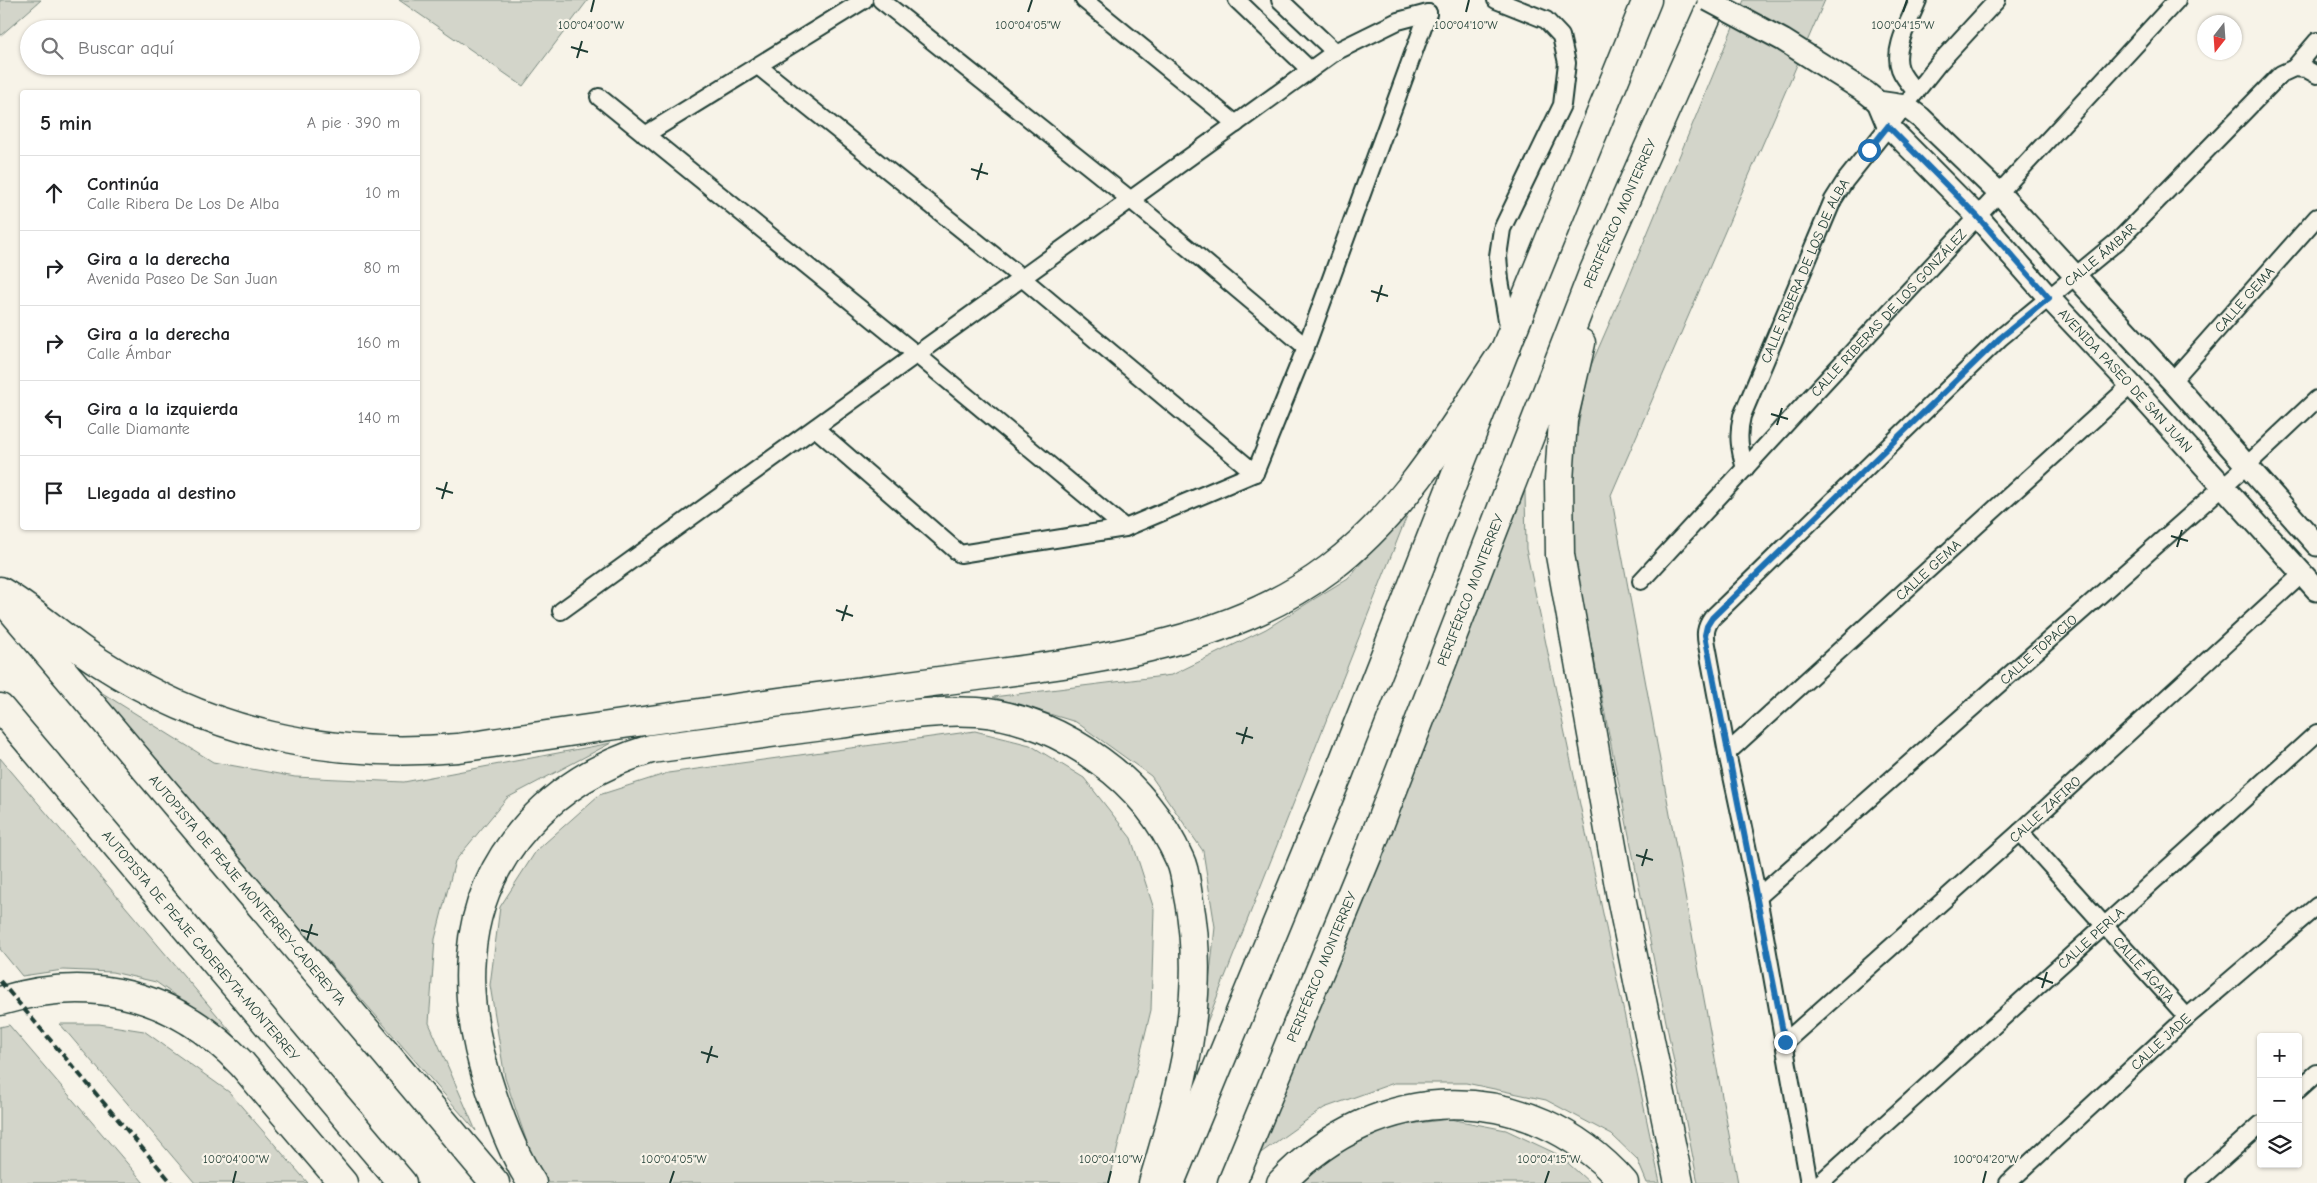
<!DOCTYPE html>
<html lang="es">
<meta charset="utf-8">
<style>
:root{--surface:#fff;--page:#f2f2f2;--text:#202124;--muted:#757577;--line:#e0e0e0}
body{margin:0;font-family:"Comic Neue",sans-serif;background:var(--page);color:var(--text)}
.controls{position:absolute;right:15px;bottom:15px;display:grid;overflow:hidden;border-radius:5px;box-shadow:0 1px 4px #0004}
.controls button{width:45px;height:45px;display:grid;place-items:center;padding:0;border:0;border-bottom:1px solid var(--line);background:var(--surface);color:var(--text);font:25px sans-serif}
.compass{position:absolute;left:2197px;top:15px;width:45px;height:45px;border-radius:50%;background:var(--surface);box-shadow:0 1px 4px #0004;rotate:197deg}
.stop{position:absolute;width:15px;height:15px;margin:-11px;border:4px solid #1f6fb2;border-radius:50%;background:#fff}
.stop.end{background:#1f6fb2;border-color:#fff;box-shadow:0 1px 5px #0008}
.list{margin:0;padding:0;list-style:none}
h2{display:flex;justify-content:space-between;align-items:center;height:65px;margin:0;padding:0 20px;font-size:21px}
h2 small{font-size:16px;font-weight:400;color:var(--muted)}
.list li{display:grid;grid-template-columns:32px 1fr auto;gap:15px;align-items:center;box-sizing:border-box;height:75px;padding:0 20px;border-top:1px solid var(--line)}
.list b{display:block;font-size:19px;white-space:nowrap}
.list p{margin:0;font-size:16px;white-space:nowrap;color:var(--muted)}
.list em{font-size:16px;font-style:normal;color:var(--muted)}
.icon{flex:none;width:28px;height:28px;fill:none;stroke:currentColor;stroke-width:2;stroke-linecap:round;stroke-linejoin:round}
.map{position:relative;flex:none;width:2317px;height:1183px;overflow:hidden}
.search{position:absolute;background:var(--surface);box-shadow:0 1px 4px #0004;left:20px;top:20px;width:400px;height:55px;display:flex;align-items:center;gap:12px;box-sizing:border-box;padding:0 18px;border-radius:28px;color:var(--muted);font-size:19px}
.panel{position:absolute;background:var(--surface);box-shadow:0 1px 4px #0004;left:20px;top:90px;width:400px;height:440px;border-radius:5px}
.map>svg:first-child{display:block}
.green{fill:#d3d5ca;stroke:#79897f}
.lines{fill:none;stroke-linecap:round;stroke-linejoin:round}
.minor-casing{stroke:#1f3d34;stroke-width:20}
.tertiary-casing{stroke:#1f3d34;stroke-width:25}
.motorway-casing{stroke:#1f3d34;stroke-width:31}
.minor{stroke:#f7f3e8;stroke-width:16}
.tertiary{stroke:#f7f3e8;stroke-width:21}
.motorway{stroke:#f7f3e8;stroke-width:28}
.rail{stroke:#1f3d34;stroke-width:4;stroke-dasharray:8 4;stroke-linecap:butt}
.tertiary-bridge-casing{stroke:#1f3d34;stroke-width:25;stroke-linecap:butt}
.tertiary-bridge{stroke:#f7f3e8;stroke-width:21}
.route{stroke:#1f6fb2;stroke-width:6}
.ticks{fill:none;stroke:#1f3d34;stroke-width:2}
.labels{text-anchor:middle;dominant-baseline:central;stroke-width:4.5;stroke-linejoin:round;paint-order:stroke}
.street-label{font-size:14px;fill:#1f3d34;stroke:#f7f3e8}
.ticks-label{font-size:12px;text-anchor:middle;fill:#1f3d34;stroke:#f7f3e8;stroke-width:4.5;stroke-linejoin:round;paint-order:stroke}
</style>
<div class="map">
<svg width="2317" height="1183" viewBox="0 0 2317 1183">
<rect width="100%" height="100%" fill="#f7f3e8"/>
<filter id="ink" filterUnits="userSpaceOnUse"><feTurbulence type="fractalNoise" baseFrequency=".02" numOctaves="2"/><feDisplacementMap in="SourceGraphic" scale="10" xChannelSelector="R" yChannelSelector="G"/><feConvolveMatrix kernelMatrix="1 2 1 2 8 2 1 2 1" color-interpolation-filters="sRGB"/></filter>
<g filter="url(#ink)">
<g class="green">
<path d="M0 0H41L0 36Z"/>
<path d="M399 0H588L523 86Z"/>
<path d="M1744 0H1825L1611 495 1738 1183H1698L1570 538 1572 457 1589 370 1626 285Z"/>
<path d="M1525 491 1526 549 1660 1183H1647L1637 1159 1612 1135 1546 1100 1466 1083H1394L1324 1108 1255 1157Z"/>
<path d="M1410 508 1204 1030 1215 927 1203 851 1151 776 1076 722 993 697 1172 675 1266 629 1348 578Z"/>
<path d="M88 684 213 762 295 777 404 782 611 743 507 798 455 861 435 939 429 1023 476 1131Z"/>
<path d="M975 731 1030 745 1084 778 1131 838 1154 909 1151 1010 1109 1183H548L534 1163 505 1078 490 985 500 907 536 851 599 795 668 773Z"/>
<path d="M0 758 239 1041 156 982 112 972 63 970 22 976 0 949Z"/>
<path d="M60 1024H99L144 1031 229 1092 308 1183H195Z"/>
<path d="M9 1025 144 1183H0V1027Z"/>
<path d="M1450 1119 1506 1130 1559 1155 1590 1183H1302L1342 1147 1393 1126Z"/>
</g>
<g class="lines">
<defs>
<g id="minor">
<path d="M881 0 1131 200 1306 347"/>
<path d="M1084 0 1236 124"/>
<path d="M1237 0 1310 70"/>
<path d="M1280 0 1335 52"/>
<path d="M1496 0 1546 20 1561 36 1567 63 1562 105 1502 229 1498 256 1500 280 1509 332"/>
<path d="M758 66 1022 278 1255 473"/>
<path d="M2294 68 2306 69 2317 75"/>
<path d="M1916 92C1910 85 1903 77 1900 69 1892 48 1911 19 1918 0"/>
<path d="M599 97 916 354 1125 528"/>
<path d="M645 135 864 0"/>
<path id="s1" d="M2172 381 2317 217"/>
<path d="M815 428 960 554 1125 528 1255 473 1306 347 1428 13"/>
<path id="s2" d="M1745 469C1740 450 1737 436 1742 416L1833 200 1845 181 1938 64 1997 0"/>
<path id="s3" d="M1641 581 2177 0"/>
<path d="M561 611 1335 52 1398 21 1428 13"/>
<path id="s4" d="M1727 753 2131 385"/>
<path id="s5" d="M2020 832 2187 1017"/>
<path id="s6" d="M1758 897 2246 466 2317 399"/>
<path id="s7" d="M1785 1042 2020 832 2302 574"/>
<path d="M2298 1090 2317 1073"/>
<path id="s8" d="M1809 1183 1758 897 1727 753 1707 645C1705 634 1705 628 1712 618L2000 338 2119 240 2281 74 2294 68 2317 41"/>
<path id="s9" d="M1820 1183 2317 733"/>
<path id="s10" d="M2008 1183 2187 1017 2317 906"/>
<path d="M2195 1183 2261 1124"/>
</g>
<g id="tertiary">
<path d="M1868 94 1878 102 1905 106 1921 118 1999 193 2172 381 2317 545"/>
<path id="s11" d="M1878 102 1888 126 1977 216 2049 298 2131 385 2317 590"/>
</g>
<g id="motorway">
<path d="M1581 343 1563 420 1559 481 1560 555 1621 897 1679 1183"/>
<path d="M0 591C36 612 64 640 99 662 209 733 327 759 458 748 583 730 708 711 834 695 886 688 939 681 992 674 1106 659 1235 640 1329 569 1406 511 1453 427 1506 348"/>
<path id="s12" d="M9 607 495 1183"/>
<path id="s13" d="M0 708 402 1183"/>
<path d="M0 1001C93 973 175 994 242 1064L343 1183"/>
<path d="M532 1183C514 1156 502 1124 492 1094 477 1050 467 1002 471 956 479 853 555 777 651 749 713 741 776 732 839 724 885 718 931 709 977 712 1021 715 1065 735 1100 761 1135 786 1163 821 1180 860 1186 872 1186 888 1189 901 1207 998 1181 1091 1153 1183"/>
<path d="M1170 1183 1338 775 1510 337 1647 0"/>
<path id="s14" d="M1232 1183 1368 854 1593 273 1714 0"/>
<path d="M1281 1183C1377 1080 1529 1076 1624 1183"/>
</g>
</defs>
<use href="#minor" class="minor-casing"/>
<use href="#tertiary" class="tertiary-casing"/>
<use href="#motorway" class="motorway-casing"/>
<use href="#minor" class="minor"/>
<use href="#tertiary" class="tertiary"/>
<use href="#motorway" class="motorway"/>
<path class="rail" d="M0 981 172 1183"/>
<defs>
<path id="tertiary-bridge" d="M1708 0 1783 40 1867 93"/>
</defs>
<use href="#tertiary-bridge" class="tertiary-bridge-casing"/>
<use href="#tertiary-bridge" class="tertiary-bridge"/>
</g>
</g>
<g class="lines" filter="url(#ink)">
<path class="route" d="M1785 1042 1705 635 1707 626 1712 618 2000 338 2049 298 1977 216 1888 126 1869 150"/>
</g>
<path class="ticks" d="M591 12 594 0M1028 12 1032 0M1466 12 1469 0M1903 12 1907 0M571 47 588 52M577 58 582 41M971 169 988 174M977 180 982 163M1371 291 1388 296M1377 302 1382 285M1771 414 1788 419M1777 425 1782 408M436 488 453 493M442 499 447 482M2171 536 2188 541M2177 547 2182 530M836 610 853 616M842 621 847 605M1236 733 1253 738M1242 744 1247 727M1636 855 1653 860M1642 866 1647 849M301 930 318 935M307 940 312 924M2036 977 2053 983M2042 988 2047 972M701 1052 718 1057M707 1063 712 1046M233 1183 236 1171M670 1183 674 1171M1108 1183 1111 1171M1545 1183 1549 1171M1983 1183 1986 1171"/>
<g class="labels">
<g class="street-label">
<text stroke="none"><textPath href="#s14" startOffset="1044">PERIFÉRICO MONTERREY</textPath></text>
<text stroke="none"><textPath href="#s8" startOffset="1108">CALLE ÁMBAR</textPath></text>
<text stroke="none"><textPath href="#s2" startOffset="212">CALLE RIBERA DE LOS DE ALBA</textPath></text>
<text stroke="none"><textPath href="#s1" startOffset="109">CALLE GEMA</textPath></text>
<text stroke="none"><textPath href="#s3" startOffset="365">CALLE RIBERAS DE LOS GONZÁLEZ</textPath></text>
<text stroke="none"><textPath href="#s11" startOffset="374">AVENIDA PASEO DE SAN JUAN</textPath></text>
<text stroke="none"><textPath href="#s4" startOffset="272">CALLE GEMA</textPath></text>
<text stroke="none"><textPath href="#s14" startOffset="639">PERIFÉRICO MONTERREY</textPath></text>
<text stroke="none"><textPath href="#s6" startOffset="374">CALLE TOPACIO</textPath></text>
<text stroke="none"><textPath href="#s7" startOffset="349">CALLE ZAFIRO</textPath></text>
<text stroke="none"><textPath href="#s12" startOffset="370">AUTOPISTA DE PEAJE MONTERREY-CADEREYTA</textPath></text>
<text stroke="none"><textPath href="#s9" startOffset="365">CALLE PERLA</textPath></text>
<text stroke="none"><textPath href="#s13" startOffset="311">AUTOPISTA DE PEAJE CADEREYTA-MONTERREY</textPath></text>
<text stroke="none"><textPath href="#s14" startOffset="234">PERIFÉRICO MONTERREY</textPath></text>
<text stroke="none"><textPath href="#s5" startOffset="185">CALLE ÁGATA</textPath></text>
<text stroke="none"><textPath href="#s10" startOffset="208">CALLE JADE</textPath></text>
</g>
</g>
<g class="ticks-label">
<text x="591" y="29">100°04'00"W</text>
<text x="1028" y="29">100°04'05"W</text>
<text x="1466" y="29">100°04'10"W</text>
<text x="1903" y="29">100°04'15"W</text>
<text x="236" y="1163">100°04'00"W</text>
<text x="674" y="1163">100°04'05"W</text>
<text x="1111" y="1163">100°04'10"W</text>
<text x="1549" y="1163">100°04'15"W</text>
<text x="1986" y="1163">100°04'20"W</text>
</g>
</svg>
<div class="controls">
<button>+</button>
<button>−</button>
<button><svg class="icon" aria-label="layers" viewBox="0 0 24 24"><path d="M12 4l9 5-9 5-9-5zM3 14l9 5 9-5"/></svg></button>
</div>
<svg class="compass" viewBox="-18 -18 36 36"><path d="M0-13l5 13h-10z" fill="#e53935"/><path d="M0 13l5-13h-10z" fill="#757577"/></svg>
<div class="stop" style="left:1869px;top:150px"></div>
<div class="stop end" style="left:1785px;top:1042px"></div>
<div class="search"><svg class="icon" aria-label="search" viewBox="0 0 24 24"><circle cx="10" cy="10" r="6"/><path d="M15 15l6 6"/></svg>Buscar aquí</div>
<section class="panel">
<h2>5 min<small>A pie · 390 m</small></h2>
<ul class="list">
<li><svg class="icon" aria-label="ahead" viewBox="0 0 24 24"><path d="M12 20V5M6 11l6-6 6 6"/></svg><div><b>Continúa</b><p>Calle Ribera De Los De Alba</p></div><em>10 m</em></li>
<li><svg class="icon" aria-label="right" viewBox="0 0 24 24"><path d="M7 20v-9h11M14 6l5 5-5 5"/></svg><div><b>Gira a la derecha</b><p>Avenida Paseo De San Juan</p></div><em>80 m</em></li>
<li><svg class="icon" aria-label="right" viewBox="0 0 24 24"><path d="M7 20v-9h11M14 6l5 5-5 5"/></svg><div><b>Gira a la derecha</b><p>Calle Ámbar</p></div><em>160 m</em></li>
<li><svg class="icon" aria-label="left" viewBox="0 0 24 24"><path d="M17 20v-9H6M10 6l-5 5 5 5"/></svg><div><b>Gira a la izquierda</b><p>Calle Diamante</p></div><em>140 m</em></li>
<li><svg class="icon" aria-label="arrive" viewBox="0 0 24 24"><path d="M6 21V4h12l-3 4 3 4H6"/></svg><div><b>Llegada al destino</b></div></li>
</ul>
</section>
</div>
